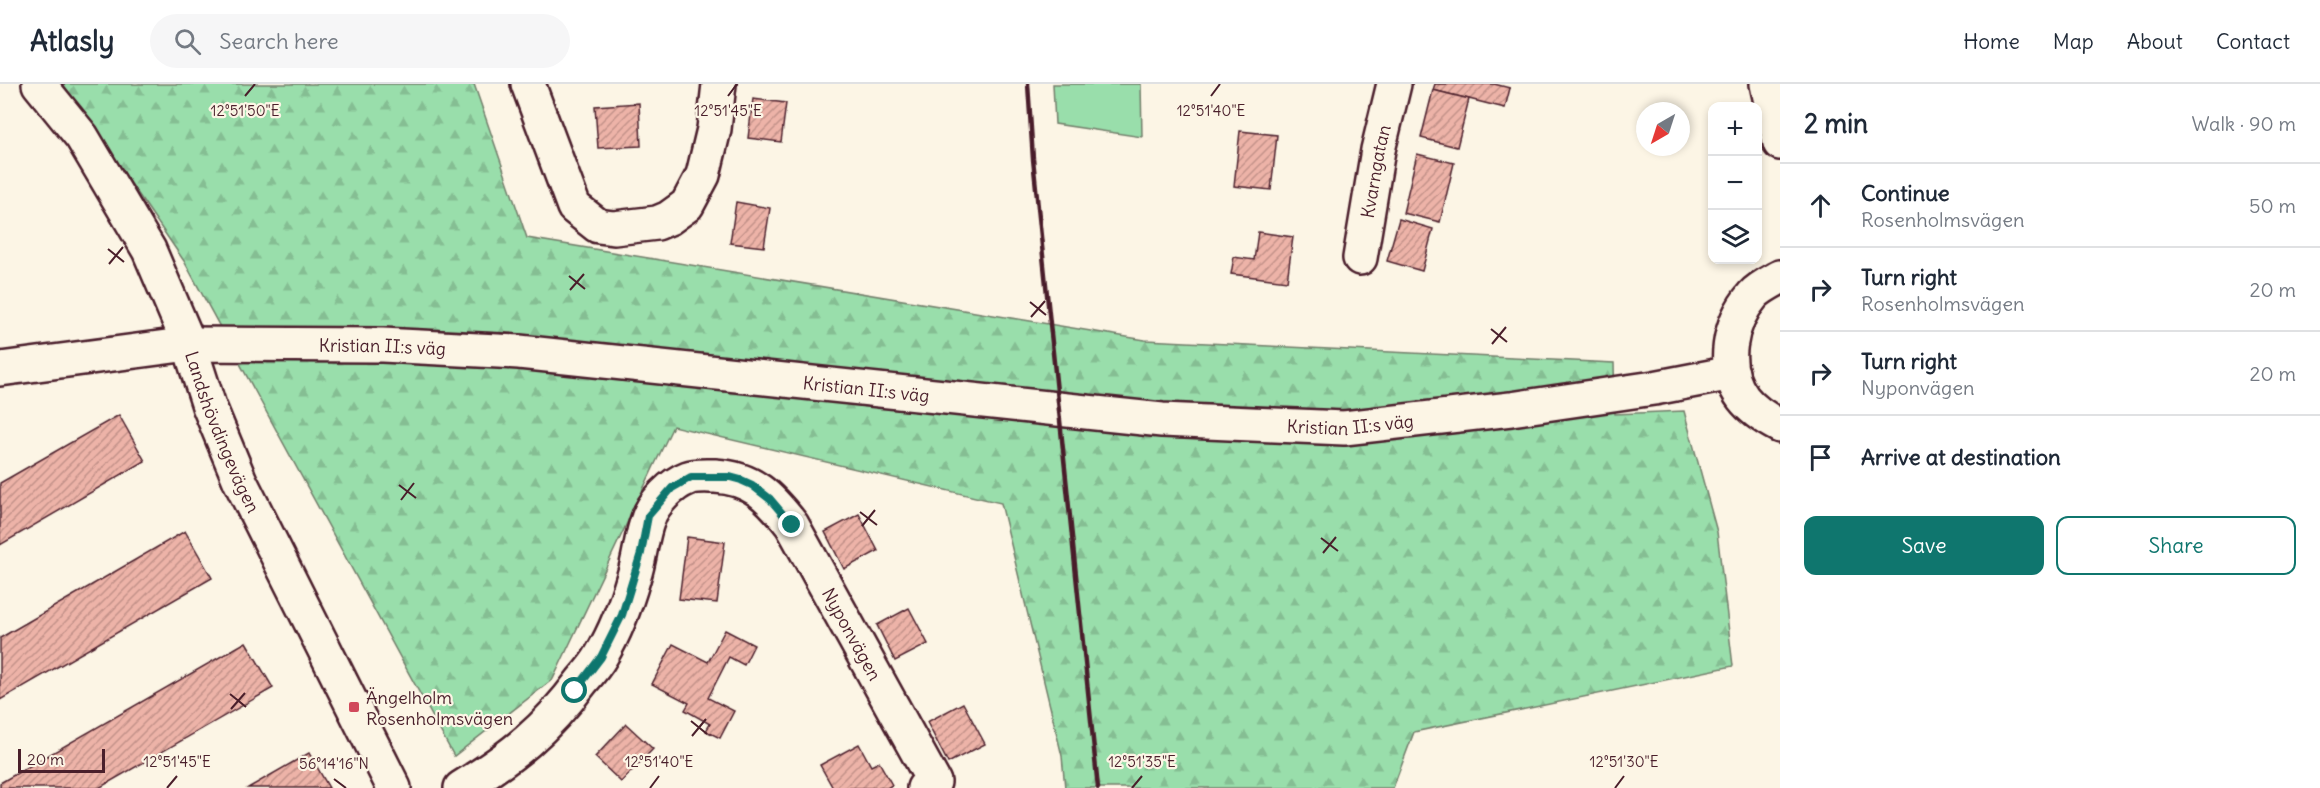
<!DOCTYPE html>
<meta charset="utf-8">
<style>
:root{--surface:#fff;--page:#f6f6f7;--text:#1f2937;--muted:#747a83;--line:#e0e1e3;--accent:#0f766e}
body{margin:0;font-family:Delius,sans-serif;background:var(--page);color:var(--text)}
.controls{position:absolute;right:18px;top:18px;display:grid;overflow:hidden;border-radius:12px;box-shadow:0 3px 9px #0003}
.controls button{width:54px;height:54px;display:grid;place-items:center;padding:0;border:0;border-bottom:2px solid var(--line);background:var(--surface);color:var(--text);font:30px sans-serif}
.compass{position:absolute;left:1636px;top:18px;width:54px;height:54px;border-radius:50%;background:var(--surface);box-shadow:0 3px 9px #0003;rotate:219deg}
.scale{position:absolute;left:18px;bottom:15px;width:87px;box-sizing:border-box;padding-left:6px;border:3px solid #4a1f2b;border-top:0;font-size:16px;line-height:21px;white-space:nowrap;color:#4a1f2b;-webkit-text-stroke:4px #fcf5e5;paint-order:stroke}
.stop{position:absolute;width:18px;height:18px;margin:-14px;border:4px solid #0f766e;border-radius:50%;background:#fff}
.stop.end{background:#0f766e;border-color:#fff;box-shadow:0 2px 6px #0008}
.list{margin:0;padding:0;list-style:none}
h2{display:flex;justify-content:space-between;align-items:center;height:78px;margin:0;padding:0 24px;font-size:26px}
h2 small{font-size:20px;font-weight:400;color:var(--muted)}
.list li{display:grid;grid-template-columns:39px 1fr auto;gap:18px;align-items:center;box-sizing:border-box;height:84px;padding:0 24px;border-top:2px solid var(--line)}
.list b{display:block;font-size:22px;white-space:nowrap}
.list p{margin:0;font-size:20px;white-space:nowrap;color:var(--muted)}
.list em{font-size:20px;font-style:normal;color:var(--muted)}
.actions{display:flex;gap:12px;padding:18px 24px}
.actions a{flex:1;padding:14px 0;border:2px solid var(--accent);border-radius:12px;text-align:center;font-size:21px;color:var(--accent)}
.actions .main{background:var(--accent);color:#fff}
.icon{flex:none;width:33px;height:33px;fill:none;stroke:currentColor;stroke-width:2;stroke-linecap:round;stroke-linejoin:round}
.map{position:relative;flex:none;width:1780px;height:704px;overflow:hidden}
header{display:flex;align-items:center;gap:36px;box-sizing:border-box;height:84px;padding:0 30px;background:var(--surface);border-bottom:2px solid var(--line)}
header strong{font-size:28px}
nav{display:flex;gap:33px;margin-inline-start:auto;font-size:21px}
.search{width:420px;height:54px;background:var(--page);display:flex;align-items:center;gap:15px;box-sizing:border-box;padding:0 21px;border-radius:33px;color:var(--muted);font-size:22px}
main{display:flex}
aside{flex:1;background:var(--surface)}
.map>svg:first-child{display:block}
.green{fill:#99deab;stroke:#727e6b;stroke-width:1.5}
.forest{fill:url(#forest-firs);stroke:#727e6b;stroke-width:1.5}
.building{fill:url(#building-hatch);stroke:#4a1f2b;stroke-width:1.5}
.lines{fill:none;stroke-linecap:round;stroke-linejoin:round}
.minor-casing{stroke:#4a1f2b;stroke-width:38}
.tertiary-casing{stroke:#4a1f2b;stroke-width:38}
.secondary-casing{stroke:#4a1f2b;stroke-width:38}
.minor{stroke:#fcf5e5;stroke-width:33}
.tertiary{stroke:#fcf5e5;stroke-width:33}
.secondary{stroke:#fcf5e5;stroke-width:33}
.rail{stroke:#4a1f2b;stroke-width:4.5}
.route{stroke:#0f766e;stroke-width:8}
.ticks{fill:none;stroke:#4a1f2b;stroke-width:2}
.poi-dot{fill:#d1495b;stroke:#fcf5e5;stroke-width:2}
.labels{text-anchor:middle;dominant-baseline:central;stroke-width:4.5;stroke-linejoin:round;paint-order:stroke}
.street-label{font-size:18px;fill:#4a1f2b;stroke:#fcf5e5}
.poi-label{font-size:18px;fill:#4a1f2b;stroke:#fcf5e5;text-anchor:start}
.ticks-label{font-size:15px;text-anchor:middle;fill:#4a1f2b;stroke:#fcf5e5;stroke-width:4.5;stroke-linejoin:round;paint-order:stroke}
</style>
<header>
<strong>Atlasly</strong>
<div class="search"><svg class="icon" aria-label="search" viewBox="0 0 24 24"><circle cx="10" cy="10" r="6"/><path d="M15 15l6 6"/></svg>Search here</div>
<nav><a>Home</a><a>Map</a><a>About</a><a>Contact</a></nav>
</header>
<main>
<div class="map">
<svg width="1780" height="704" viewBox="0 0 1780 704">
<defs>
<pattern id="forest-firs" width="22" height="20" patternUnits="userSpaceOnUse" patternTransform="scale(1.5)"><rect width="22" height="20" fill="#99deab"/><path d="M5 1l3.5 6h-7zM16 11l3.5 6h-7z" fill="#85be93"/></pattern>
<pattern id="building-hatch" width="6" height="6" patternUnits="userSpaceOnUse" patternTransform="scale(1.5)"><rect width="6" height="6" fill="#edb3a8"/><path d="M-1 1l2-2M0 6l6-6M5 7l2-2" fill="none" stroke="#c29189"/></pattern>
</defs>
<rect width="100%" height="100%" fill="#fcf5e5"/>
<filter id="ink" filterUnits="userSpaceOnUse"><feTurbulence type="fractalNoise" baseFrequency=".0167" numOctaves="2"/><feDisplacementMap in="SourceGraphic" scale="12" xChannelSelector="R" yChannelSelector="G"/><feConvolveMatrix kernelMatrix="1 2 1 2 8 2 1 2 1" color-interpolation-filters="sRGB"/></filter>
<g filter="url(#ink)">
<path class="green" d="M1053 0H1141L1142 53 1055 40Z"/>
<path class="forest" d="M63 0H474L527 154 1145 256 1614 279 1615 330 1684 327 1717 448 1733 582 1414 648 1393 704H1065L1062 672 1001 419 673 342 553 595 454 672 184 177Z"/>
<g class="building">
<path d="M1435 0H1494L1510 4 1505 24 1433 6Z"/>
<path d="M1433 6 1469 15 1457 63 1421 54Z"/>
<path d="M753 15 786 19 781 58 748 54Z"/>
<path d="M639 19 641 62 598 64 595 22Z"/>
<path d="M1240 47 1277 51 1271 106 1234 102Z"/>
<path d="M1417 70 1454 79 1440 138 1403 129Z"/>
<path d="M736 118 770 124 764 163 730 159Z"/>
<path d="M1399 135 1433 145 1422 187 1387 177Z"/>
<path d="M1258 148 1293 153 1287 197 1231 190 1234 173 1254 176Z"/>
<path d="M119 331 145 377 0 461V399Z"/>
<path d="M859 430 878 467 844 485 825 448Z"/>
<path d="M185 447 212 494 0 616V554Z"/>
<path d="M687 453 725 458 717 519 679 515Z"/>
<path d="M909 524 928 560 895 577 877 541Z"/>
<path d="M725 546 754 561 744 581 729 573 708 614 734 627 720 654 706 647 710 640 685 626 689 619 652 600 673 560 708 578Z"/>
<path d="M246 558 273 604 99 704H0V699Z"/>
<path d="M963 619 985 660 948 679 927 638Z"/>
<path d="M626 640 653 665 621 698 595 673Z"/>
<path d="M859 660 871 682 879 678 892 701 887 704H833L820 681Z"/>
<path d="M309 669 329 704H248Z"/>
</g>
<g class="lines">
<defs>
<g id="minor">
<path d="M39 0 82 53 149 166 189 260"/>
<path d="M528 0 574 123 598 142 614 144 657 139 669 134 687 121 703 91 714 45 719 0"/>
<path id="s1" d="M1360 174 1378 66 1394 0"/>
<path id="s2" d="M461 704C513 672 545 647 582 597 589 589 596 581 601 572 616 547 626 520 634 492 640 474 641 453 648 435 653 419 672 400 688 394 696 391 706 392 715 392 753 394 770 413 792 441L934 698 924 704"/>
</g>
<g id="tertiary">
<path id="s3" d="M189 260 209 322 240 397 394 704"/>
</g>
<g id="secondary">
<path d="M1767 0 1780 59"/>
<path d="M1780 193C1771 198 1759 204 1753 211 1729 239 1720 283 1743 314 1753 327 1766 335 1780 342"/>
<path id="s4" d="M0 285 189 260 382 261 519 268 1162 336 1344 344 1511 325 1654 304 1732 289"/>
</g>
</defs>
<use href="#minor" class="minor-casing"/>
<use href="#tertiary" class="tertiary-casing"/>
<use href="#secondary" class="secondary-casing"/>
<use href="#minor" class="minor"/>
<use href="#tertiary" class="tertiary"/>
<use href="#secondary" class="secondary"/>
<path class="rail" d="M1028 0 1033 75 1098 704"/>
</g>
</g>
<g class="lines" filter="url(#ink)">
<path class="route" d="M575 607 601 573 622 531 641 469 648 432 672 404 691 393H730L741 396 752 401 770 415 792 441"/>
</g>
<path class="ticks" d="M245 12 255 0M728 12 737 0M1211 12 1220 0M108 165 124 178M109 180 123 163M569 192 585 205M570 206 584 190M1030 218 1046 231M1031 233 1045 217M1491 245 1507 258M1492 260 1506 243M399 401 416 414M401 416 414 399M860 428 877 441M862 442 875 426M1321 454 1338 467M1323 469 1336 453M230 610 246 623M231 625 245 609M691 637 707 650M692 652 706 635M334 695 346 704M167 704 177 692M650 704 659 692M1132 704 1142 692M1615 704 1624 692"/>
<rect class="poi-dot" x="348" y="617" width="12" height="12" rx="3"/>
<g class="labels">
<g class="street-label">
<text stroke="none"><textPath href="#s1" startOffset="88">Kvarngatan</textPath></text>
<text stroke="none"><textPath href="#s4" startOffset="384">Kristian II:s väg</textPath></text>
<text stroke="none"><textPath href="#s4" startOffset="870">Kristian II:s väg</textPath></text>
<text stroke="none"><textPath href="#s4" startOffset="1356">Kristian II:s väg</textPath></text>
<text stroke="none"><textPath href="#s3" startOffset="94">Landshövdingevägen</textPath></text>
<text stroke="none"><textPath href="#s2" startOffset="645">Nyponvägen</textPath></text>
</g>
<g class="poi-label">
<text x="366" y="613">Ängelholm<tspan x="366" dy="21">Rosenholmsvägen</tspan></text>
</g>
</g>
<g class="ticks-label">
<text x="245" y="32">12°51'50"E</text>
<text x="728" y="32">12°51'45"E</text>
<text x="1211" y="32">12°51'40"E</text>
<text x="177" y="683">12°51'45"E</text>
<text x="659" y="683">12°51'40"E</text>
<text x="1142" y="683">12°51'35"E</text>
<text x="1624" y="683">12°51'30"E</text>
<text x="334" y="685">56°14'16"N</text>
</g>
</svg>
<div class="controls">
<button>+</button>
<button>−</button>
<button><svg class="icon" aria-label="layers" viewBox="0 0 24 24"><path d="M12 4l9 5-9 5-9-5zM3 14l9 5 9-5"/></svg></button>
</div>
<svg class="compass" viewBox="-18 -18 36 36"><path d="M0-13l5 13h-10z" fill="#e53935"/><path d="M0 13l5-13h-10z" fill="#747a83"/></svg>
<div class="scale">20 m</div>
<div class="stop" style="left:575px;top:607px"></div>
<div class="stop end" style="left:792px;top:441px"></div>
</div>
<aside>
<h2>2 min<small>Walk · 90 m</small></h2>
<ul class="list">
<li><svg class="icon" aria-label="ahead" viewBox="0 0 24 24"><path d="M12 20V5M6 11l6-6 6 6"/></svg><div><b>Continue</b><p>Rosenholmsvägen</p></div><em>50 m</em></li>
<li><svg class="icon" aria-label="right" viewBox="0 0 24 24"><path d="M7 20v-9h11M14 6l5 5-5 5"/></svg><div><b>Turn right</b><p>Rosenholmsvägen</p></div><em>20 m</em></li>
<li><svg class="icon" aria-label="right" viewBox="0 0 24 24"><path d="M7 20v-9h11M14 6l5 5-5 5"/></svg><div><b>Turn right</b><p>Nyponvägen</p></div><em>20 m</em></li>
<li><svg class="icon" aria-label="arrive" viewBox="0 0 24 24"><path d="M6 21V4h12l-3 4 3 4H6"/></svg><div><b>Arrive at destination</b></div></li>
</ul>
<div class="actions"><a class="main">Save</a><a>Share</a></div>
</aside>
</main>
